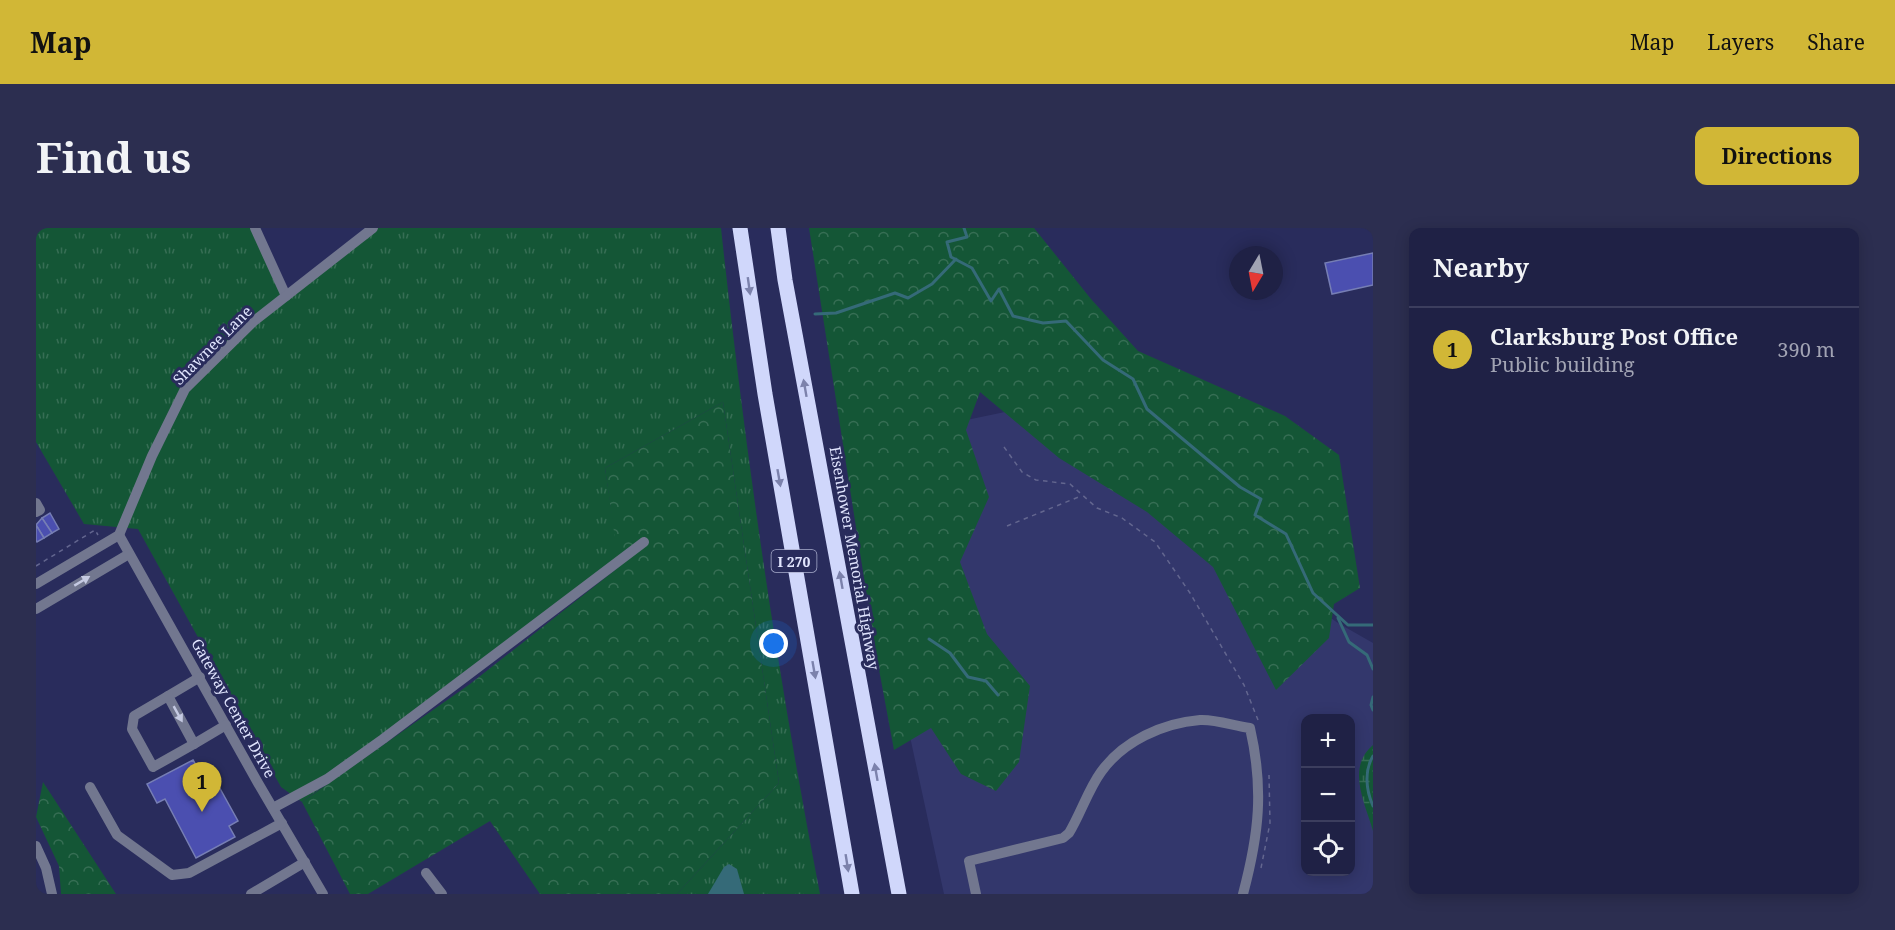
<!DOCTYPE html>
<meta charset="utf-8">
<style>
:root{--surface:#1f2145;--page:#2c2e50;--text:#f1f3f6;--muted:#a1a3b3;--line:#3c3e5e;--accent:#d1b736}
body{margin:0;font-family:"Noto Serif",serif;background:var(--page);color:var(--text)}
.controls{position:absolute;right:18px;bottom:18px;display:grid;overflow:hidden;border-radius:12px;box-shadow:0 3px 15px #0003}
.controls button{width:54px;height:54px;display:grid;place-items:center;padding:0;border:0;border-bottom:2px solid var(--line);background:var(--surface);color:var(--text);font:30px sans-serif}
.compass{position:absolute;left:1193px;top:18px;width:54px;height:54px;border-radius:50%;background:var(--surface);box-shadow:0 3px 15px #0003;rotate:190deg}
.you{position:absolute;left:738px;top:416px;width:21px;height:21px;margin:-15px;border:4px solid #fff;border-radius:50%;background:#1a73e8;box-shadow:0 0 0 9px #1a73e833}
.badge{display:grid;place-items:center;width:39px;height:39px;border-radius:50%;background:var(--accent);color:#111;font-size:20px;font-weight:700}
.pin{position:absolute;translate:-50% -50px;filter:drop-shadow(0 2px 3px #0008)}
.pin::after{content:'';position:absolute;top:32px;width:21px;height:18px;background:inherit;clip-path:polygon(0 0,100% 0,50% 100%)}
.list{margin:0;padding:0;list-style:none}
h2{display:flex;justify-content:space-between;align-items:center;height:78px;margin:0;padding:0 24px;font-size:26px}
h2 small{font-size:20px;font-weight:400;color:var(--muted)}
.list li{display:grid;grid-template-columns:39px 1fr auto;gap:18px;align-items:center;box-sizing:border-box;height:84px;padding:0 24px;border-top:2px solid var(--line)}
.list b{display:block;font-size:22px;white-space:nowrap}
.list p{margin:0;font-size:20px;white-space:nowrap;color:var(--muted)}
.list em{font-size:20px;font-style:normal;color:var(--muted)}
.icon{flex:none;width:33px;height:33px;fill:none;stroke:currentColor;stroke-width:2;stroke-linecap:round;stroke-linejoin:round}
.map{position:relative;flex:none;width:1337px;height:666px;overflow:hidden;border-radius:12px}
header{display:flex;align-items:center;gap:36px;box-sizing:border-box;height:84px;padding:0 30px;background:var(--accent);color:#111}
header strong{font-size:28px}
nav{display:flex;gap:33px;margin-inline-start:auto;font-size:21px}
.intro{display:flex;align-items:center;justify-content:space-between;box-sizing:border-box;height:144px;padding:0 36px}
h1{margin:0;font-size:42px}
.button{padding:15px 27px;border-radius:12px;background:var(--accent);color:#111;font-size:21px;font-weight:700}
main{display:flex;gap:36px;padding:0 36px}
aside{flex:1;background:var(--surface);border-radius:12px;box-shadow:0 3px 15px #0003}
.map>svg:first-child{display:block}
.built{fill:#33376c;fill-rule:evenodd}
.grass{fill:url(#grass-tufts)}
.forest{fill:url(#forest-crowns)}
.wetland{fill:url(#wetland-marsh)}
.water{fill:#356a78}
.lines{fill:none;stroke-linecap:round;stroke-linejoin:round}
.stream{stroke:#356a78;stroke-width:3}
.building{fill:#4b4fb0;stroke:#767eb4;stroke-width:1.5}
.path{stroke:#63668f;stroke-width:1.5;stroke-dasharray:4.5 4.5;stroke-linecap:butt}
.minor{stroke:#72778f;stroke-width:10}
.highway{stroke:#d0d7fb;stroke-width:15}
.oneway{fill:#7c82ac}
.oneway2{fill:#c5cae2}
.labels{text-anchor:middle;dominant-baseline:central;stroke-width:6;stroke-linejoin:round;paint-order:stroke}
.shield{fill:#292c5c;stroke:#aaaecd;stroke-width:1.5}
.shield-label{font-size:14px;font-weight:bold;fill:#e1e5fe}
.street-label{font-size:15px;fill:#e1e5fe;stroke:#292c5c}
</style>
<header>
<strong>Map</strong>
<nav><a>Map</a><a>Layers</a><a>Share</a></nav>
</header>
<div class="intro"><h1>Find us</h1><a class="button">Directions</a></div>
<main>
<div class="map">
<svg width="1337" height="666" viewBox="0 0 1337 666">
<defs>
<pattern id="grass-tufts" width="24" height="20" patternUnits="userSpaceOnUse" patternTransform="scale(1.5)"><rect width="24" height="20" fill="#145636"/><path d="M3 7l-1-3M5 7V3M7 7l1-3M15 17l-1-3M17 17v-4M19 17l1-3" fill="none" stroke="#366e54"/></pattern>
<pattern id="forest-crowns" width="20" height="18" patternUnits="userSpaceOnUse" patternTransform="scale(1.5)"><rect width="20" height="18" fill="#145636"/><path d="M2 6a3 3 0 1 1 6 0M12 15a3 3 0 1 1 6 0" fill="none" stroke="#366e54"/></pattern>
<pattern id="wetland-marsh" width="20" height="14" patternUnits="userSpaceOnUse" patternTransform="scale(1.5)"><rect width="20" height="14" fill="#145636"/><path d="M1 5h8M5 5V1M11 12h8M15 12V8" fill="none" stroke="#366e54"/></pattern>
</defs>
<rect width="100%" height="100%" fill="#292c5c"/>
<path class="built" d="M1007 176 1184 314 1302 395 1337 415V666H908L811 217ZM1270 490H1314V644H1270Z"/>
<path class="grass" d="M0 0H219L251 68 337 0H685C709 223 741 446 784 666H641L743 555 687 174 569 240 584 338 266 574 245 559 102 301 48 296 0 214Z"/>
<g class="forest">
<path d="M773 0H998L1055 71 1102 123 1249 188 1303 227 1324 360 1298 376 1293 410 1240 462 1177 339 1111 284 1023 230 944 164 930 202 953 269 924 334 951 406 994 458 983 534 960 563 925 546 895 500 858 522 839 420Z"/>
<path d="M687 174 743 555 641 666H504L454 593 332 666H314L266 574 434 456 583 339 569 240Z"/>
<path d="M7 554 80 666H25L23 638 0 589Z"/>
</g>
<path class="wetland" d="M1337 517V603C1329 575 1310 540 1337 517Z"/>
<path class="water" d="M693 636 701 641 708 666H672L688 639Z"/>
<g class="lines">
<g class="stream">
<path d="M928 0 931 9 911 14 915 29 936 40 955 73 963 61 977 88 1007 95 1030 93 1067 132 1097 151 1111 181 1204 259 1225 271 1219 287 1250 306 1277 365 1312 397H1337"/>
<path d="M779 86 800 85 859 65 872 70 896 56 920 31"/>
<path d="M1302 390 1313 414 1331 427 1337 441"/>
<path d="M893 411 914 425 932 449 950 453 962 467"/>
<path d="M1337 469 1335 477 1337 482"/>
<path d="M1337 528C1328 543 1330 562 1337 578"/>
</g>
</g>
<g class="building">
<path d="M1337 25V57L1296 66 1289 35Z"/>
<path d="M14 285 23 301 16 305 6 290Z"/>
<path d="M6 290 16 305 8 310 0 297Z"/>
<path d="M0 297 8 310 1 314 0 312Z"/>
<path d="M157 532 169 552 177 548 202 593 193 598 199 609 160 630 129 571 121 575 111 556Z"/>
</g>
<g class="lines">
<g class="path">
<path d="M968 219 986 244 1000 252 1034 256 1061 280 1086 290 1119 314 1154 365 1208 457 1222 492"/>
<path d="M971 298 1045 268"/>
<path d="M0 338 59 302 62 307"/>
<path d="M1225 640 1234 595 1233 547"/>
</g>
<g class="minor">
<path d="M219 0 250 68"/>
<path d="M0 275 4 282 0 284"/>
<path d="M83 307 222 555 287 666"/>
<path d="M0 356 83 307 116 228 149 161 218 93 337 0"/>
<path d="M0 381 93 326"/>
<path d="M164 449 132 468 158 516 190 497"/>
<path d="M132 468 98 488 96 501 117 539 158 516"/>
<path d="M54 559 81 607 136 647 153 645 246 595"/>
<path d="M237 580 291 551 347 511 608 314"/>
<path d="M0 618 10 640 16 666"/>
<path d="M390 645 406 666"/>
<path d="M215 666 269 634"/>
<path d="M940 666 933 633 1027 610 1033 605C1045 585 1052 562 1065 544 1087 513 1127 495 1164 492 1180 491 1198 498 1214 500 1228 561 1223 606 1207 666"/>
</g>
<g class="highway">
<path d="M704 0 729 166 816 666"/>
<path d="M742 0 749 52 863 666"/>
</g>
</g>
<defs><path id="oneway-solid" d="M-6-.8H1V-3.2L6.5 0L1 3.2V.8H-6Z" transform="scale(1.5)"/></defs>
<g class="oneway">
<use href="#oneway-solid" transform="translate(713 58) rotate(82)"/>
<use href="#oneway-solid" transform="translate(769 160) rotate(-100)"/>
<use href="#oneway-solid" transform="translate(743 250) rotate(80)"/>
<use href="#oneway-solid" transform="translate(805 352) rotate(-100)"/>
<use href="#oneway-solid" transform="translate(778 442) rotate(80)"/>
<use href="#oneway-solid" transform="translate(840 544) rotate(-100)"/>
<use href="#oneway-solid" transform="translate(811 635) rotate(81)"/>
</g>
<g class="oneway2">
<use href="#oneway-solid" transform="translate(46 353) rotate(-31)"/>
<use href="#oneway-solid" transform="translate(142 486) rotate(61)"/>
</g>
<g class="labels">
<rect class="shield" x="735.5" y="322" width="45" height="22" rx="4.5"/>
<g class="shield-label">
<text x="758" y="333">I 270</text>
</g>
<g class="street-label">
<text transform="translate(176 117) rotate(-45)">Shawnee Lane</text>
<text transform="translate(819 330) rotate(80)">Eisenhower Memorial Highway</text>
<text transform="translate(198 480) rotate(61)">Gateway Center Drive</text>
</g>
</g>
</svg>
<div class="controls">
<button>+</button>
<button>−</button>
<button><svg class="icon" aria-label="locate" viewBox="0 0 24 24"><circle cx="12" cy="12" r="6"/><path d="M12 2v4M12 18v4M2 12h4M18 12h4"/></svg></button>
</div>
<svg class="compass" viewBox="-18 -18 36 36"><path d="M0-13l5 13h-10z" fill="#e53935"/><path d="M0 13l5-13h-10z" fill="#a1a3b3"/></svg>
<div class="you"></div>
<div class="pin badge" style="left:166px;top:584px">1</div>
</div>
<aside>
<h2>Nearby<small></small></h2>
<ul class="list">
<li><span class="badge">1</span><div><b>Clarksburg Post Office</b><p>Public building</p></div><em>390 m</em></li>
</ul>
</aside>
</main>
